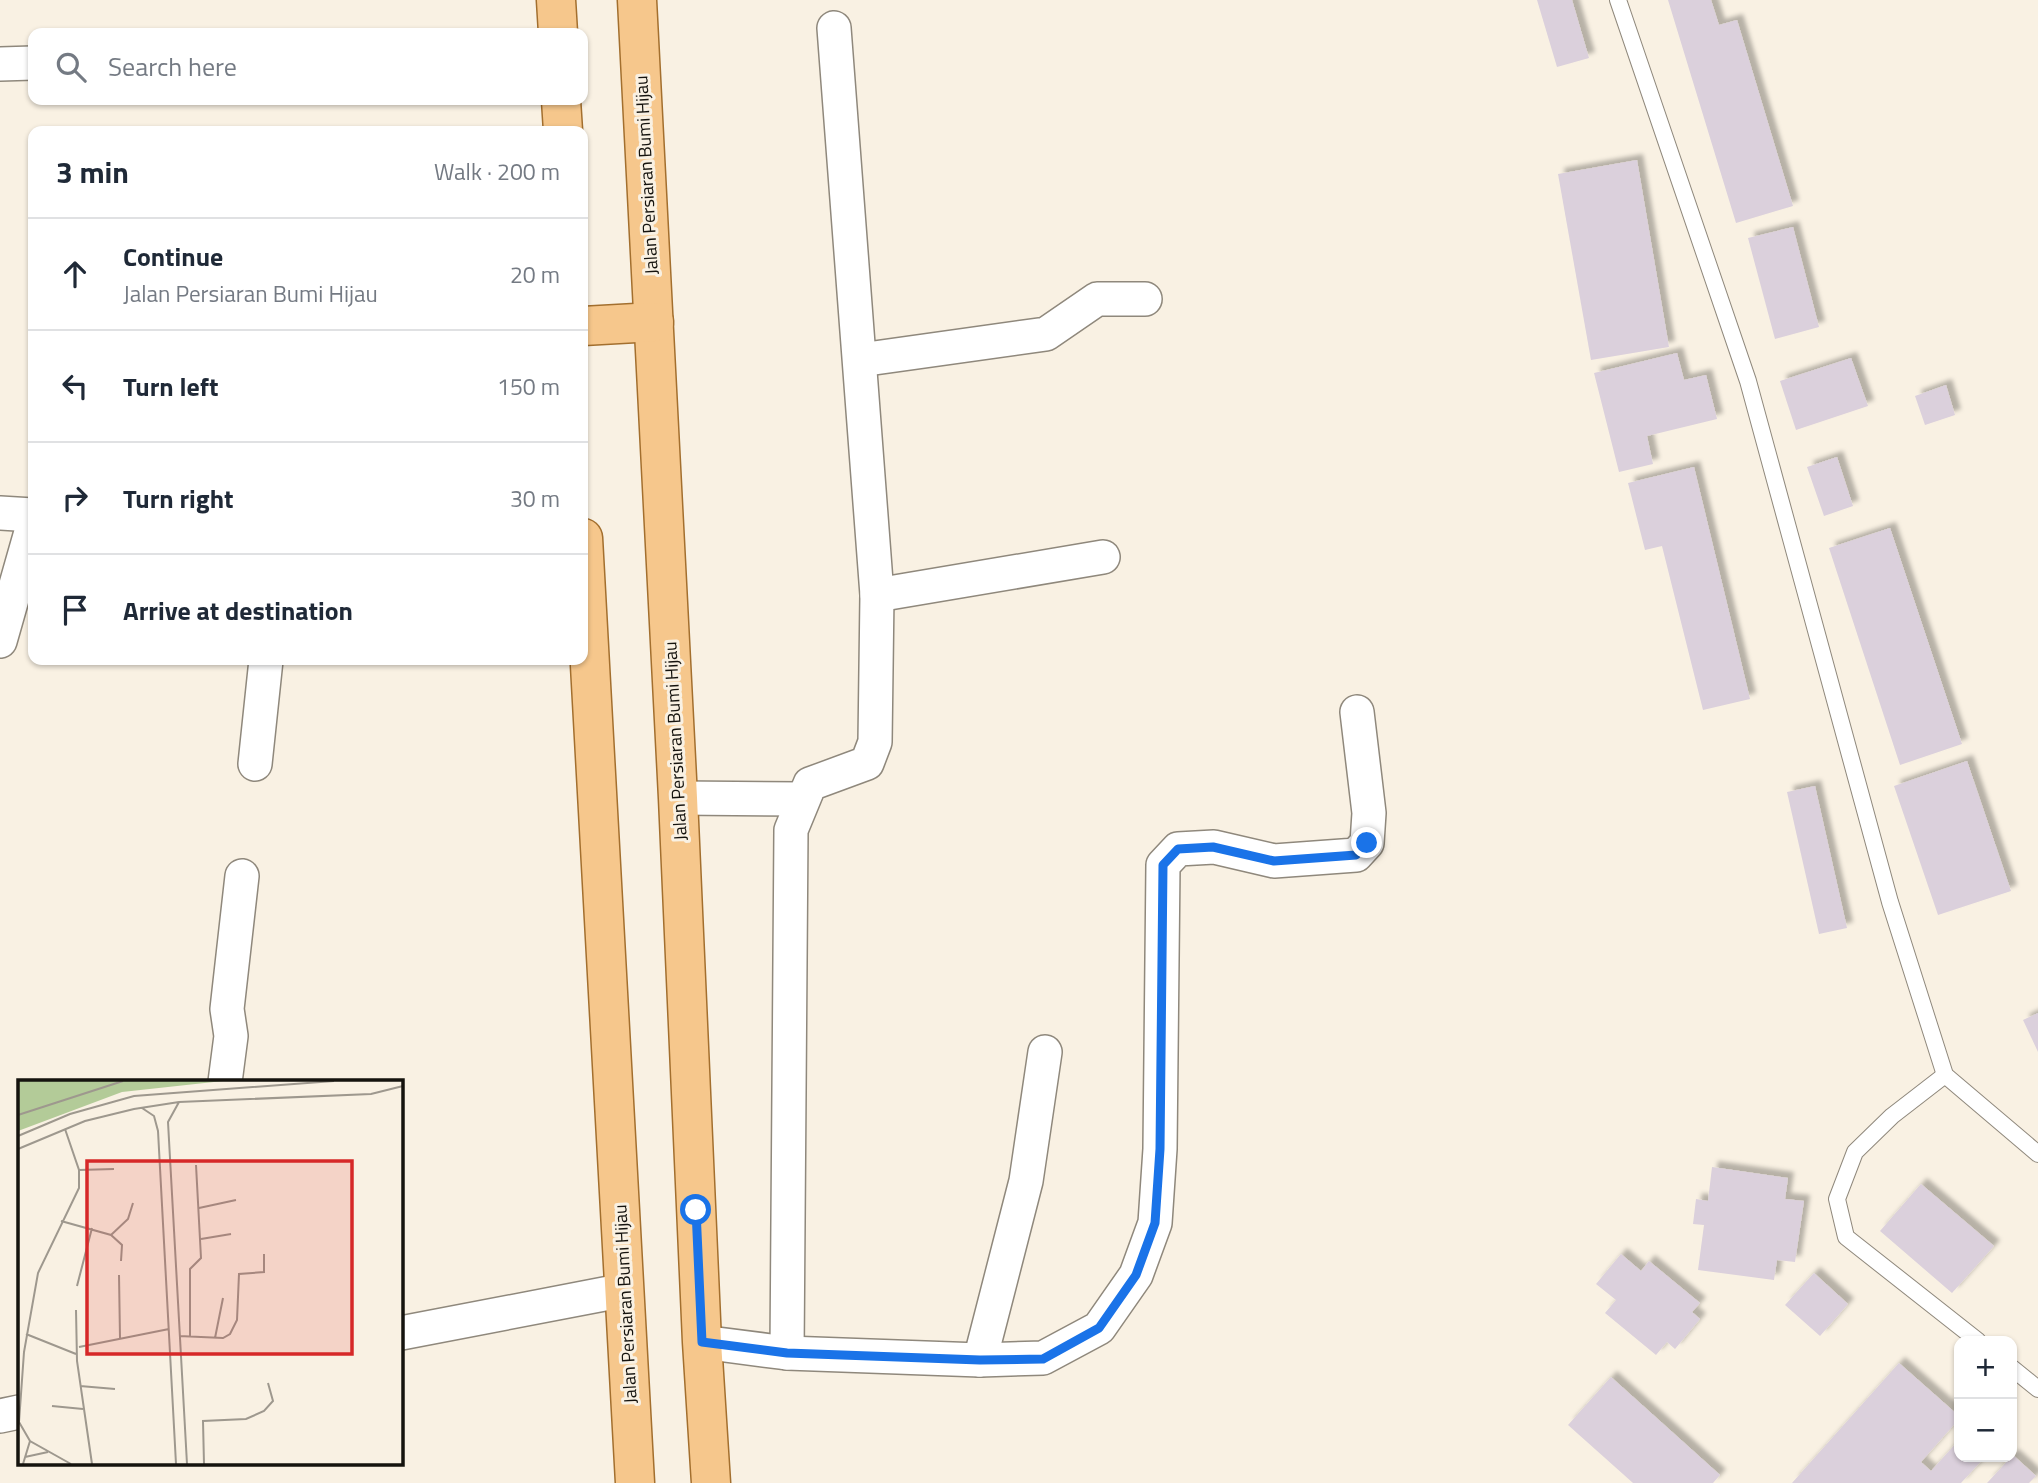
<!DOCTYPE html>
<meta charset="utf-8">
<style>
:root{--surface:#fff;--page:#f2f2f3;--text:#1f2937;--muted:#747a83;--line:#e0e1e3}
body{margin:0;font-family:"Titillium Web",sans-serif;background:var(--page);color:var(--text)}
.controls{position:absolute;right:21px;bottom:21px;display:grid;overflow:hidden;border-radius:14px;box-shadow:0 2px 5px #0004}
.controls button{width:63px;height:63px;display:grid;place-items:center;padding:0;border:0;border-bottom:2px solid var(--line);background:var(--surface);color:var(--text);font:35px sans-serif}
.stop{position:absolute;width:21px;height:21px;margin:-16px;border:5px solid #1a73e8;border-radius:50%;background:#fff}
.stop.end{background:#1a73e8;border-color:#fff;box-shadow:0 2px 7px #0008}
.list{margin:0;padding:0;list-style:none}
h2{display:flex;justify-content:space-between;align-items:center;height:91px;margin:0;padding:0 28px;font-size:30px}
h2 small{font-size:23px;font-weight:400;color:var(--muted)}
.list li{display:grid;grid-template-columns:46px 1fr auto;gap:21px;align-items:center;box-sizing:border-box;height:112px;padding:0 28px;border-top:2px solid var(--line)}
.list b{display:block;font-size:26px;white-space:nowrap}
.list p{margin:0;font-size:23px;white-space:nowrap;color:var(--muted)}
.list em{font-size:23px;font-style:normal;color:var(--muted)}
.icon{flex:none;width:38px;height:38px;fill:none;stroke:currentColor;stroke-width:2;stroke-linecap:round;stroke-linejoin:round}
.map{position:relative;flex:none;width:2038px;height:1483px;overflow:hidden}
.search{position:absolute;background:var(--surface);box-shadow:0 2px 5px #0004;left:28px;top:28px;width:560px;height:77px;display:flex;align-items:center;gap:18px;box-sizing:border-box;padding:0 24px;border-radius:14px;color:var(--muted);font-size:26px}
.panel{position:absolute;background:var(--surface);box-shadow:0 2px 5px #0004;left:28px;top:126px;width:560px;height:539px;border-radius:14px}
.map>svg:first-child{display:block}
.building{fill:#dbd0dc;filter:url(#shadow)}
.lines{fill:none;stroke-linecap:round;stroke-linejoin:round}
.service-casing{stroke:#8f887c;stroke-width:18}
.minor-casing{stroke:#8f887c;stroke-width:36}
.primary-casing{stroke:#a36f2e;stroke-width:41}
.service{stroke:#fff;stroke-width:16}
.minor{stroke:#fff;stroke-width:33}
.primary{stroke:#f6c78c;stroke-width:38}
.route{stroke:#1a73e8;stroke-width:9}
.labels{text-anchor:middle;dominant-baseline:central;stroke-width:6;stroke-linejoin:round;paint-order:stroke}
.street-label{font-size:18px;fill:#15130e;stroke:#f9f1e3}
.inset-road{fill:none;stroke:#9e988e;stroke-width:2}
.view{fill:#d62828;fill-opacity:0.15;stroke:#d62828;stroke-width:3.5}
.inset-edge{fill:none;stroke:#15130e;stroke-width:3.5}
</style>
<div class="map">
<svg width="2038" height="1483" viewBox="0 0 2038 1483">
<defs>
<filter id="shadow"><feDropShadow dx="6" dy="-6" stdDeviation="2" flood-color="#0004"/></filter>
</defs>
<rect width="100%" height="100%" fill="#f9f1e3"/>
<g class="building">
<path d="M1537 0H1572L1589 58 1557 67Z"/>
<path d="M1668 0H1711L1719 25 1737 20 1793 206 1736 223Z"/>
<path d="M1637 160 1669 347 1591 360 1558 174Z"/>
<path d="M1793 227 1819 327 1775 339 1748 238Z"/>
<path d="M1677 353 1684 380 1706 375 1717 419 1647 436 1653 464 1619 472 1594 373Z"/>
<path d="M1851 358 1868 406 1796 430 1780 381Z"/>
<path d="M1946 385 1955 415 1925 425 1915 396Z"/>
<path d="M1837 457 1853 506 1824 516 1807 467Z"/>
<path d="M1694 467 1750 699 1703 710 1662 546 1645 550 1628 483Z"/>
<path d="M1890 528 1962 744 1900 765 1829 548Z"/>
<path d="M1967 761 2011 891 1938 915 1894 786Z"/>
<path d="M1815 786 1847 928 1819 934 1787 792Z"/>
<path d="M2038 1013V1052L2023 1020Z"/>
<path d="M1712 1167 1788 1178 1785 1199 1804 1201 1795 1262 1777 1260 1774 1280 1698 1270 1704 1225 1693 1224 1696 1199 1708 1201Z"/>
<path d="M1921 1184 1994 1246 1952 1293 1880 1231Z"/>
<path d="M1621 1254 1641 1271 1649 1261 1700 1303 1692 1312 1700 1319 1675 1349 1667 1342 1656 1355 1605 1313 1616 1300 1596 1284Z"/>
<path d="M1814 1273 1848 1304 1820 1336 1785 1305Z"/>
<path d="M1899 1363 1959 1416V1419L1921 1462 1931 1471 1959 1440V1457H1985L1961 1483H1792Z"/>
<path d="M1611 1377 1720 1475 1713 1483H1633L1568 1425Z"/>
<path d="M2013 1455 2036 1476 2029 1483H1987Z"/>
</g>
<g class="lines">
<defs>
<g id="service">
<path d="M1618 0 1748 381 1890 902 1945 1075 2038 1154"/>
<path d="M1945 1075 1892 1116 1855 1152 1837 1199 1846 1237 1978 1341"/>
<path d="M2012 1368 2038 1389"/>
</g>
<g id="minor">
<path d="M0 64 33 63"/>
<path d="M860 360 1046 334 1097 299H1145"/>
<path d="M0 513 33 515"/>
<path d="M877 595 1103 557"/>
<path d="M0 641 33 525"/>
<path d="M255 764 266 660"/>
<path d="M678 798 802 799"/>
<path d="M225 1082 231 1036 227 1009 242 876"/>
<path d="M401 1333 625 1290"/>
<path d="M702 1342 787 1353 980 1360 1043 1358 1099 1328 1136 1275 1155 1223 1160 1149 1163 865 1178 849 1214 847 1274 861 1356 855 1367 843 1369 813 1357 712"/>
<path d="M787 1353 791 830 810 784 867 763 875 742 877 595 834 28"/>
<path d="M980 1360 1026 1181 1045 1052"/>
<path d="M0 1416 19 1412"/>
</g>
<g id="primary">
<path d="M556 0 558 33"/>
<path d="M637 0 678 798 702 1342 711 1483"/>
<path d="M561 100 563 131"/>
<path d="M583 326 654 322"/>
<path d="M583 538 635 1483"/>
</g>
</defs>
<use href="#service" class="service-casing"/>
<use href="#minor" class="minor-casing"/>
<use href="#primary" class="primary-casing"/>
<use href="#service" class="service"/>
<use href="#minor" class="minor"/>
<use href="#primary" class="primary"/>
</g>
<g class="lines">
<path class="route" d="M696 1210 702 1342 787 1353 980 1360 1043 1359 1099 1328 1136 1275 1155 1223 1160 1149 1163 865 1178 849 1213 847 1274 861 1356 855 1367 843"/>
</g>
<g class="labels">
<g class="street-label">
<text transform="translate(646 175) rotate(-93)">Jalan Persiaran Bumi Hijau</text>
<text transform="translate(675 741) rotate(-93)">Jalan Persiaran Bumi Hijau</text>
<text transform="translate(625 1304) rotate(-93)">Jalan Persiaran Bumi Hijau</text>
</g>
</g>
<g transform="translate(18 1080)">
<rect width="385" height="385" fill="#f9f1e3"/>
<path d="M0 1H205L104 12 0 51Z" fill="#b3cb98"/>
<path class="inset-road" d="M161 22 150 42 169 384M124 28 136 36 140 51 158 384M0 35 105 1M47 49 61 90V108L20 193 6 272 1 342 12 361 53 384M0 56 52 34 116 16 316 1M0 69 67 41 116 29 161 22 353 14 385 6M61 90 96 89M181 128 218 120M43 141 93 155 104 165 103 181M93 155 110 139 115 123M183 159 213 154M101 195 102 258M59 206 74 148M58 230 59 281 74 384M8 254 58 274M161 256 205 258 212 254 219 240 221 194 246 192V174M172 257V189L183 178 178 85M197 258 205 218M61 267 151 249M62 306 97 309M34 326 65 329M7 377 30 372M5 384 12 361M186 384 185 341 228 339 246 331 255 321 250 303"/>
<path class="view" d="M69 81H334V274H69Z"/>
<rect width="385" height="385" class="inset-edge"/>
</g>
</svg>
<div class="controls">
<button>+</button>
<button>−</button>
</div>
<div class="stop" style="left:696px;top:1210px"></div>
<div class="stop end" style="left:1367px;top:843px"></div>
<div class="search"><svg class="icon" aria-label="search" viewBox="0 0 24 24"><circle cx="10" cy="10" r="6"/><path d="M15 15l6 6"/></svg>Search here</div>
<section class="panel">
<h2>3 min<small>Walk · 200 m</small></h2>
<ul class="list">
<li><svg class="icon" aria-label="ahead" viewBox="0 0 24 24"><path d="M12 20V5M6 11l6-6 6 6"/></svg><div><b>Continue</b><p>Jalan Persiaran Bumi Hijau</p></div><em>20 m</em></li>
<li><svg class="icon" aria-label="left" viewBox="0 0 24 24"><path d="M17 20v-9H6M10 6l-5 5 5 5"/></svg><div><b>Turn left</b></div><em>150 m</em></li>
<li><svg class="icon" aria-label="right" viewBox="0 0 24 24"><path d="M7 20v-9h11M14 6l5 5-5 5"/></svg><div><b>Turn right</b></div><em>30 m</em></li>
<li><svg class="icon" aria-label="arrive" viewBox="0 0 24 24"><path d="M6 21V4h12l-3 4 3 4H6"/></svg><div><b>Arrive at destination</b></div></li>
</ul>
</section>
</div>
